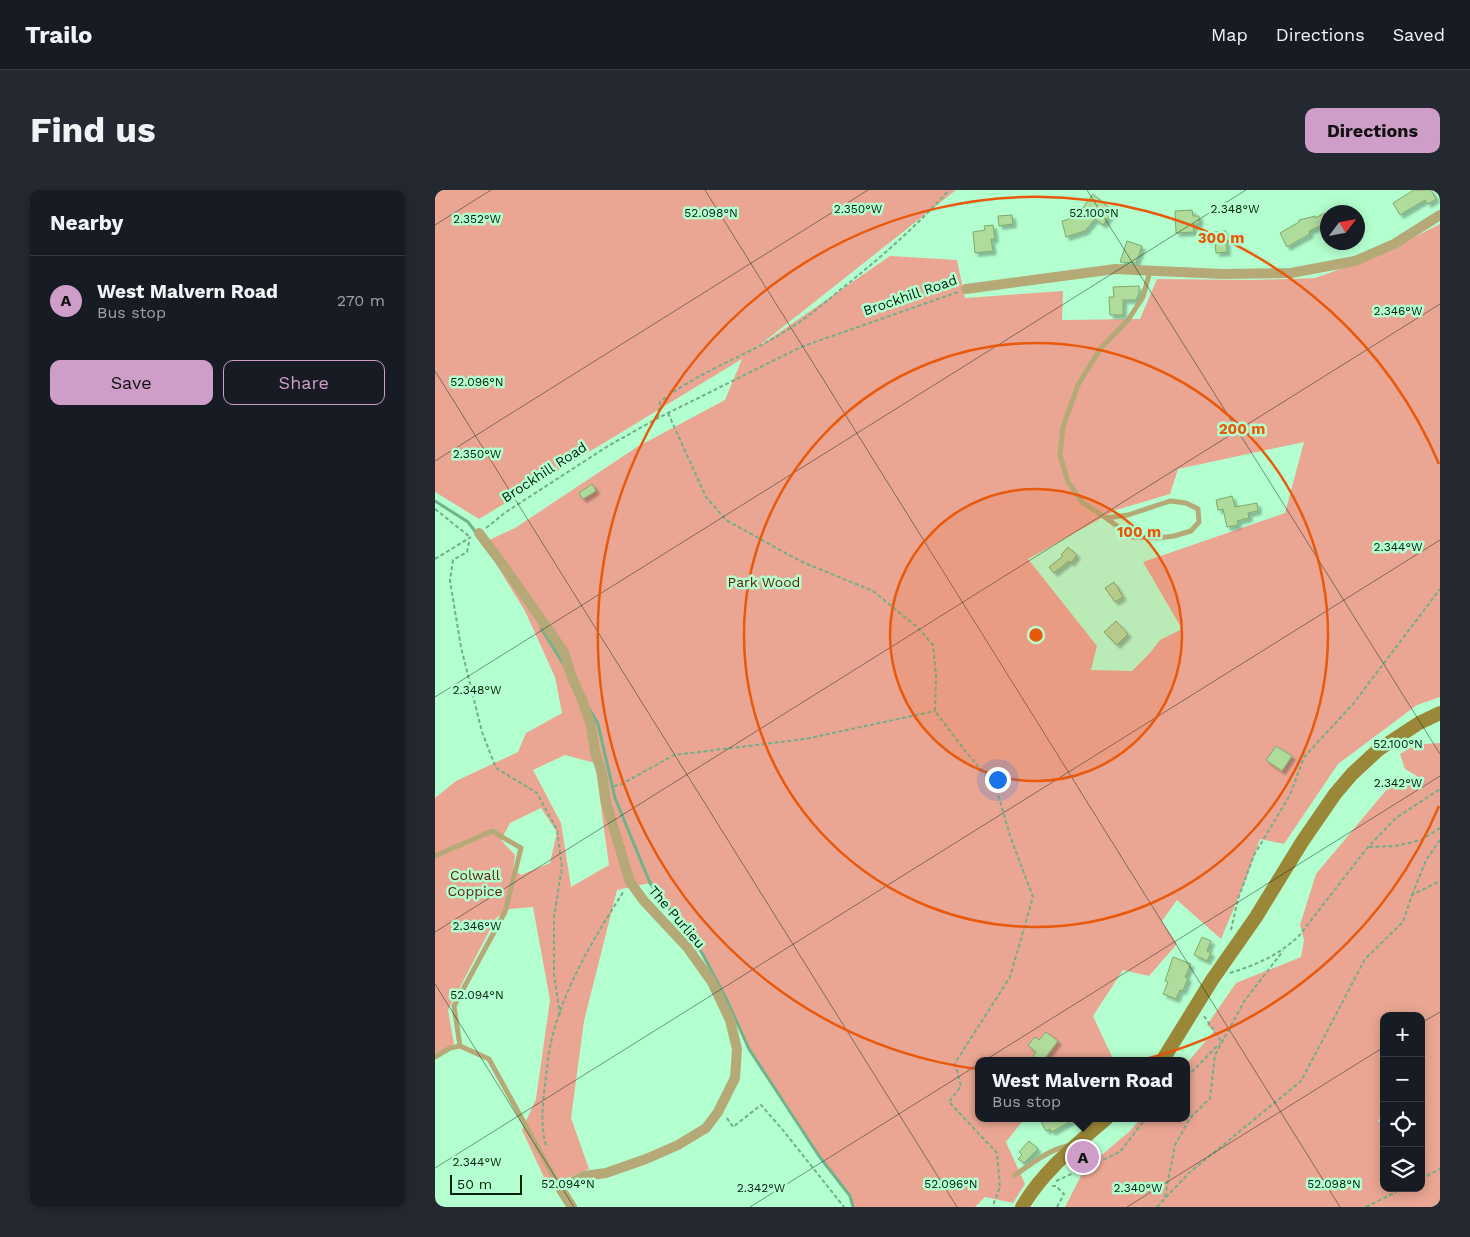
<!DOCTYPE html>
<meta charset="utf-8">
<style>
:root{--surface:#171b24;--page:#242831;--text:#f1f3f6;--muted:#9ea1a6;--line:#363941;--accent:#ce9dc8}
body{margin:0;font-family:"Work Sans",sans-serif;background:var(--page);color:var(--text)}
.controls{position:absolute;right:15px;bottom:15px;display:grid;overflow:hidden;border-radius:10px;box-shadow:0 2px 12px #0003}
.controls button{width:45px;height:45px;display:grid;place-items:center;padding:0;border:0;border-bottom:1px solid var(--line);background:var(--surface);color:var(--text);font:25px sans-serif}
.compass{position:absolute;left:885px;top:15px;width:45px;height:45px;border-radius:50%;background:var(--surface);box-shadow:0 2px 12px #0003;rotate:58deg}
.scale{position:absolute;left:15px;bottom:12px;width:72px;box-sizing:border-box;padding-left:5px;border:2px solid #022010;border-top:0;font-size:14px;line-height:18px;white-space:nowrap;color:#022010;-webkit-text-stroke:4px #b4ffcf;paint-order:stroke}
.you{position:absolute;left:562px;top:589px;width:18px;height:18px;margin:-12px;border:4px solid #fff;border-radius:50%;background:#1a73e8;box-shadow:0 0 0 8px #1a73e833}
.badge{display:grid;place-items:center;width:32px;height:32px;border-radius:50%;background:var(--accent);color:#111;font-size:16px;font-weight:700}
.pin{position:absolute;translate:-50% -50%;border:2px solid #fff;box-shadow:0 1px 5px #0006}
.popup{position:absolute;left:540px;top:867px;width:215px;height:65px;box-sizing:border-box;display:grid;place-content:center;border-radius:10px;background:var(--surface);filter:drop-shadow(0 1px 4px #0005);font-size:16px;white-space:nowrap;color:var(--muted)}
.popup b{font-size:19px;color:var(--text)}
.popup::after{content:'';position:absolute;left:50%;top:100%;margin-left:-10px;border:10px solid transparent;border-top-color:var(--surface)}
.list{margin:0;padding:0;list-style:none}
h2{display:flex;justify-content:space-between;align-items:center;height:65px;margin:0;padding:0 20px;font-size:21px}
h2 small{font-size:16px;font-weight:400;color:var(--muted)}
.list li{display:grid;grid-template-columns:32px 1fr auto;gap:15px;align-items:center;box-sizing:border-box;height:90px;padding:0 20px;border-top:1px solid var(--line)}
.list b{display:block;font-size:19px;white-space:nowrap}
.list p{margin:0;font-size:16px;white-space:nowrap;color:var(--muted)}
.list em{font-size:16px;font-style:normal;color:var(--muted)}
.actions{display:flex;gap:10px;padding:15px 20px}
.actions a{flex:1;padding:11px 0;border:1px solid var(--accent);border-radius:10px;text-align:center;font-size:18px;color:var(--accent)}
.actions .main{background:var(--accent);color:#111}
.icon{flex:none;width:28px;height:28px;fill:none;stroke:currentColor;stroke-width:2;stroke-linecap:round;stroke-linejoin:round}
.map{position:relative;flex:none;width:1005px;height:1017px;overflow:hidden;border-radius:10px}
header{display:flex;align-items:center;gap:30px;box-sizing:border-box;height:70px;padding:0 25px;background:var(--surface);border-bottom:1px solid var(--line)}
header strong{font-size:24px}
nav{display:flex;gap:28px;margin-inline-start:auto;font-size:18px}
.intro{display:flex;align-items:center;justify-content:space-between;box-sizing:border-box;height:120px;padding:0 30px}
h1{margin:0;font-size:35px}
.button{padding:12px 22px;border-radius:10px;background:var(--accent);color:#111;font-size:18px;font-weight:700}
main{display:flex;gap:30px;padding:0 30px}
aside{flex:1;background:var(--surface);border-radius:10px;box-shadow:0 2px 12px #0003}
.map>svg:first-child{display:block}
.green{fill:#eaa693;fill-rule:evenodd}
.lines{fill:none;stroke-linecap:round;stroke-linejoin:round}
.stream{stroke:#70b28a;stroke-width:3}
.building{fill:#afdb9b;stroke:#7ea86a;filter:url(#shadow)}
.path{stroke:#73ae89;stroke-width:2;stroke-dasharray:4 2.5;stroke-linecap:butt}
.service{stroke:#b4a977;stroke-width:5}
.minor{stroke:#b4a977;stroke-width:10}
.secondary{stroke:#9a8737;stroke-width:14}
.ticks{fill:none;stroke:#022010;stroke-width:1;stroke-opacity:0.45}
.ring{fill:none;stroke:#e8590c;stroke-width:2.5}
.labels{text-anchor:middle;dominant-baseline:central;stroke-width:5;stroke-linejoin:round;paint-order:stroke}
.street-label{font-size:14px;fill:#022010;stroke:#b4ffcf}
.park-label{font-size:14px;fill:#60210f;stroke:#b4ffcf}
.ticks-label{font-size:12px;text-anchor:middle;fill:#022010;stroke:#b4ffcf;stroke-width:5;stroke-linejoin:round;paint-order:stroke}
.centre{fill:#e8590c;stroke:#b4ffcf;stroke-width:2.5}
.ring-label{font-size:15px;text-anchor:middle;font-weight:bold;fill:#e8590c;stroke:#b4ffcf;stroke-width:5;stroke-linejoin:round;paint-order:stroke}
</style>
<header>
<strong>Trailo</strong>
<nav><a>Map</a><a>Directions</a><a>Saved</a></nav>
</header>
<div class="intro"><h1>Find us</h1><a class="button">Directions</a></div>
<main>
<aside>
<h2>Nearby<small></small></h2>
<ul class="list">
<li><span class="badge">A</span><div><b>West Malvern Road</b><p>Bus stop</p></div><em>270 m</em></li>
</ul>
<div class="actions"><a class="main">Save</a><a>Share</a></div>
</aside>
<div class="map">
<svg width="1005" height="1017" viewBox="0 0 1005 1017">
<defs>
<filter id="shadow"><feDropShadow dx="3.5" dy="3.5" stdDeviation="1" flood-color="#0004"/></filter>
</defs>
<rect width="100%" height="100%" fill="#b4ffcf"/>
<g class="green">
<path d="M0 0H521L320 159 455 66 522 70 530 108 628 101 627 130 705 129 722 89 816 90 880 88 942 66 1005 34V507L982 515 903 574 849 654 825 649 812 687 786 749 742 710 727 731 742 754 714 786 688 780 658 826 679 871H544V928H590L571 952 590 994 578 1013 550 1007 540 1017H418L415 1006 384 966 314 859 291 808 267 763 215 693 182 700 149 831 136 928 154 979 128 990 114 998 87 940 101 909 115 810 98 717 75 719 61 728 13 820 19 854 0 864V608L21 591 83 562 91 543 127 523 120 487 90 421 48 353 80 338 202 257 290 210 307 169 44 329 0 302ZM869 252 850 323 708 372 747 439 725 450 715 463 697 481 656 480 662 456 593 369 681 320 735 304 743 279ZM130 565 160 573 174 675 136 697 126 633 98 580ZM106 618 122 642 115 673 86 685 78 680 80 665 66 650 75 633Z"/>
<path d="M1005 553V1017H630L649 980 695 941 706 928H752V873L779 841 772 835 801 793 866 767 869 750 865 735 881 684 963 586 977 594 985 588 970 579 965 564 975 558 988 554ZM949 826H986V998H949V928L944 932 943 930 949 927Z"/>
</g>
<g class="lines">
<g class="stream">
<path d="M0 311 33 332 42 344"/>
<path d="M106 438 129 475"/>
<path d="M155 520 163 534 180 608 215 693 267 763 291 808 314 859 384 966 415 1006 418 1017"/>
</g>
</g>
<g class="building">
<path d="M979 0H996L1001 9 993 14 990 10 965 25 958 13Z"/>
<path d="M658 4 678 21 668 35 660 29 650 41 631 47 627 31 641 27Z"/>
<path d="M757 20 758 26H764V34H758L759 42 741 43 740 21Z"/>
<path d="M890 23 892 33 874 41 875 44 852 57 845 43 864 32V30L880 26V28Z"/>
<path d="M577 25 578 34 564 36 563 26Z"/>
<path d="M558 35 560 49H556L558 61 540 63 538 42 550 40 549 36Z"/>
<path d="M791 41 792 62 781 63 779 42Z"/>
<path d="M692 51 707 56 701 73 685 72Z"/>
<path d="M704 96V104L701 110H688V125H675L674 107H679L678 97Z"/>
<path d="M157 294 161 301 148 309 144 303Z"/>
<path d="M797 306 800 317 822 313 823 321 813 323 814 328 802 331 803 335 792 337 788 319 783 320 781 310Z"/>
<path d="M633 357 642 365 636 373 634 371 619 383 614 377 628 366 626 365Z"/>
<path d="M679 392 688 407 680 412 670 398Z"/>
<path d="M681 431 693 444 682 455 669 442Z"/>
<path d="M841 556 857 566 847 581 831 570Z"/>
<path d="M767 747 776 751 772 761 776 763 772 771 759 765Z"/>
<path d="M738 767 756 774 750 787 753 788 748 801 745 800 741 809 728 804 733 792 730 791Z"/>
<path d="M611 842 623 851 608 871H604L598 866 601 862 593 855 600 847 604 850Z"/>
<path d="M604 928H641L617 942 615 939 611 941Z"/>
<path d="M594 951 603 959 589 973 583 969 587 965 584 962Z"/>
</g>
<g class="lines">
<g class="path">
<path d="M1004 0 1005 3"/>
<path d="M233 223 271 307 291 330 365 371 438 401 481 436 498 455 501 485 500 521 531 562 561 597 575 646 598 707 575 787 520 873 526 896 514 912 562 963 565 997 558 1015"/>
<path d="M223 228 225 212C265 180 315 165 357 137 374 126 390 113 405 100 444 69 481 37 514 0"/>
<path d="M0 319 35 347"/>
<path d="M51 338 71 322 173 256 223 228 366 157 523 102"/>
<path d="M34 352 32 362 18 370 15 391 26 457 47 542 61 578 102 603 122 640 127 677 119 727V785L125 825"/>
<path d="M0 369 36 347"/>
<path d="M179 596 185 595 239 565 370 549 500 521"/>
<path d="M934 657 961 656 986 650 1005 638"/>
<path d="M977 705 991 670 1005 650"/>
<path d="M796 740 803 709 819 665 855 605 869 567 918 514 1005 399"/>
<path d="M795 783C823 774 840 767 863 747L933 657 961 628 1005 599"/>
<path d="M769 826 786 851"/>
<path d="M752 887 785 853"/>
<path d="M292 928 298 937 326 915 347 939 409 1017"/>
<path d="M111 955C105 937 108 914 110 894 112 881 113 866 116 853 127 800 160 746 189 701"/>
<path d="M986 989 1005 979"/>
<path d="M621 991 685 962 711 928"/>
<path d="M617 996H621L629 1004 622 1017"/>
<path d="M730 1007 740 955 755 928 775 908 780 865 810 810 848 761"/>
<path d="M722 1017 754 983 866 891 930 769 968 732 977 705 1005 691"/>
<path d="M931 1017 969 998"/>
<path d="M999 1017 1005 1014"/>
</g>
<g class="service">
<path d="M671 328 697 347 723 348 739 346 756 341 764 332 763 319 751 313 735 311 693 325 671 328 648 313 633 292 625 265 628 237 643 195 665 159 693 130 708 107 715 81"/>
<path d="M0 666 57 641 86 658 70 722 19 816 25 856"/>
<path d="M0 867 15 858 25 856 54 869 125 998"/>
<path d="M580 985C598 973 614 959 636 955"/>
</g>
<g class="minor">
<path d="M531 99 680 79 788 84 856 83 920 71 959 54 1005 25"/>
<path d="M44 343 71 379 129 462 136 485 148 512 156 536 160 561 167 584 171 612 195 692 209 711 252 757 277 792 295 830 302 859 300 888 283 922 271 938 243 955 211 969 171 983 149 986 125 998 137 1017"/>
</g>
<g class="secondary">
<path d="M727 871 777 790 821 727 867 652 900 604 917 584 943 560 984 533 1005 523"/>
<path d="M587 1017C608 981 641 955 672 928"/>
</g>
</g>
<path class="ticks" d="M270 0 905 1017M652 0 1005 564M0 35 56 0M0 181 522 1017M0 271 433 0M0 507 811 0M0 742 1005 114M0 794 139 1017M986 833 1005 822M0 978 1005 350M315 1017 1005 586M692 1017 949 857"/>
<circle cx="601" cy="445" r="146" fill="#e8590c" fill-opacity=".12"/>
<g class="ring">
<circle cx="601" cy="445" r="146"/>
<circle cx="601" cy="445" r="292"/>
<path d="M1004 616A438 438 0 1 1 1004 274"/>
</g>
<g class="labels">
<g class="street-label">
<text transform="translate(475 105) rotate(-19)">Brockhill Road</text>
<text transform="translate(109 282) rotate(-33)">Brockhill Road</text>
<text transform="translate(242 727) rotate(49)">The Purlieu</text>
</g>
<g class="park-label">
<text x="329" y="392">Park Wood</text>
<text x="40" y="685">Colwall<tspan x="40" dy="16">Coppice</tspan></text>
</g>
</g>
<g class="ticks-label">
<text x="423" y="23">2.350°W</text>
<text x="800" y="23">2.348°W</text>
<text x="276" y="27">52.098°N</text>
<text x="659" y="27">52.100°N</text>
<text x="42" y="33">2.352°W</text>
<text x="963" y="125">2.346°W</text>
<text x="42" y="196">52.096°N</text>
<text x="42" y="268">2.350°W</text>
<text x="963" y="361">2.344°W</text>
<text x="42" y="504">2.348°W</text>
<text x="963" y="558">52.100°N</text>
<text x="963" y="597">2.342°W</text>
<text x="42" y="740">2.346°W</text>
<text x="42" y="809">52.094°N</text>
<text x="42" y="976">2.344°W</text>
<text x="133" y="998">52.094°N</text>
<text x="516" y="998">52.096°N</text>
<text x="899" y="998">52.098°N</text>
<text x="326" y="1002">2.342°W</text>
<text x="703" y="1002">2.340°W</text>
</g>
<circle cx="601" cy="445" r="8" class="centre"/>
<g class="ring-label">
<text x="786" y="53">300 m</text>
<text x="807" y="244">200 m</text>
<text x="704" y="347">100 m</text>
</g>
</svg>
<div class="controls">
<button>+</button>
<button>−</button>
<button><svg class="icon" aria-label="locate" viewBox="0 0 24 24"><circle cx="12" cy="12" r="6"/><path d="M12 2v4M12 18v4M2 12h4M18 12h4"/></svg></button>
<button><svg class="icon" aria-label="layers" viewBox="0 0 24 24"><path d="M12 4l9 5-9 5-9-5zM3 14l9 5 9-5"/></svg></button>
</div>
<svg class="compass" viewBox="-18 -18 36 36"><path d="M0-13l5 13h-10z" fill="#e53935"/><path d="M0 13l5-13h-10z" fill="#9ea1a6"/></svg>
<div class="scale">50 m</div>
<div class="you"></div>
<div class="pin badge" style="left:648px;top:967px">A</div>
<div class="popup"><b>West Malvern Road</b>Bus stop</div>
</div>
</main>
